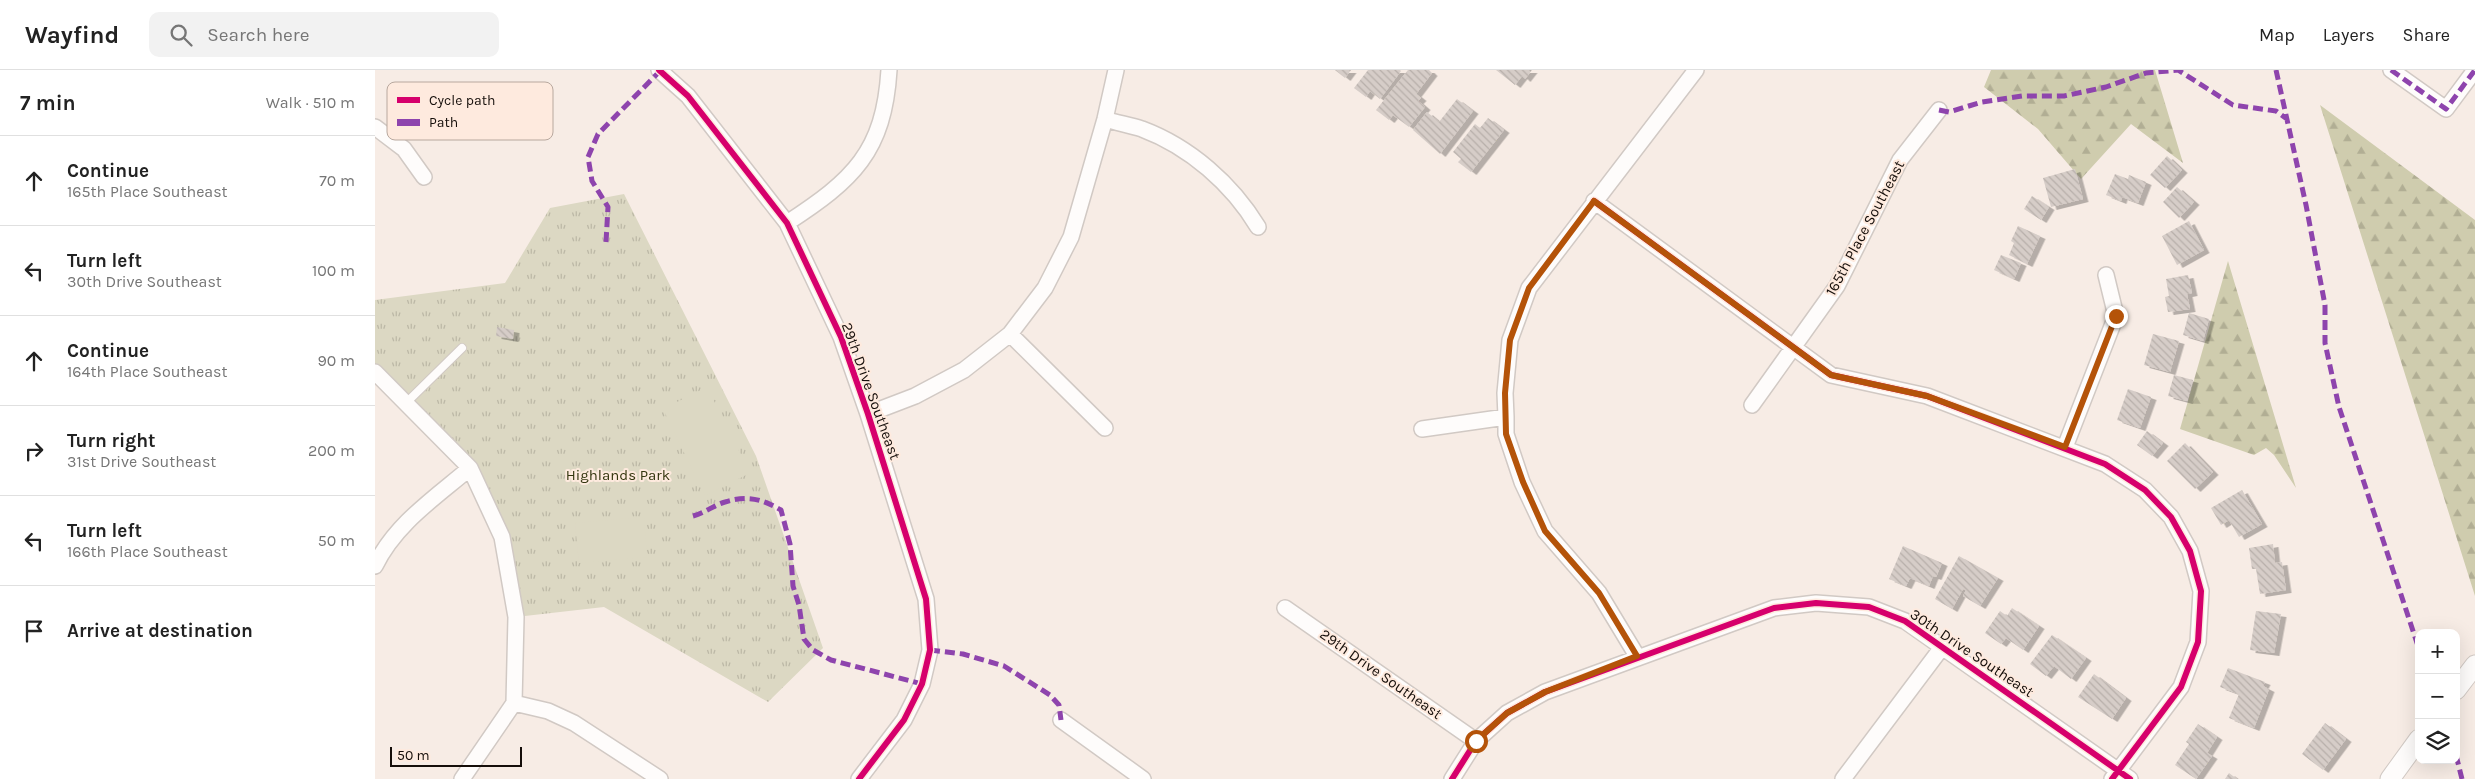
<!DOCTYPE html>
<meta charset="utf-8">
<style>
:root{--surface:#fff;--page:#f2f2f2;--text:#222;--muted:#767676;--line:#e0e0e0}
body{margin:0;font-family:Karla,sans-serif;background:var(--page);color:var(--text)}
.controls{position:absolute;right:15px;bottom:15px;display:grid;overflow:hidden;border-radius:10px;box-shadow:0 5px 20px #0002}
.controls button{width:45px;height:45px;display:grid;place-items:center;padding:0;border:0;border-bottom:1px solid var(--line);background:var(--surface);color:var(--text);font:25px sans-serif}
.scale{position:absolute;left:15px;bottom:12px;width:132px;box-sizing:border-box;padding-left:5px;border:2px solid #150e0a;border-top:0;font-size:14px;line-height:18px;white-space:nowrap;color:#150e0a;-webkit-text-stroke:4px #feeade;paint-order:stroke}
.stop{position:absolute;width:15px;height:15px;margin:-11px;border:4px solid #b45309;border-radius:50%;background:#fff}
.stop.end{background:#b45309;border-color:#fff;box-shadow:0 1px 5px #0008}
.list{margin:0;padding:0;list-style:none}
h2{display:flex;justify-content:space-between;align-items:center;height:65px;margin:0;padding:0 20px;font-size:21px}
h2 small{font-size:16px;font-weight:400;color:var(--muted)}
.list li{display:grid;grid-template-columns:32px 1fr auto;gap:15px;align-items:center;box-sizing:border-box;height:90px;padding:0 20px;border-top:1px solid var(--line)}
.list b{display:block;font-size:19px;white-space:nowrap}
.list p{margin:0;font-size:16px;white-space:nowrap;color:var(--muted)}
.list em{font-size:16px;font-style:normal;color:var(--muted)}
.icon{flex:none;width:28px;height:28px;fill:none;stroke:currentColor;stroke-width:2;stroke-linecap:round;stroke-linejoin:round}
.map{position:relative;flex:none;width:2100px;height:709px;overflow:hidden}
header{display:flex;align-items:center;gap:30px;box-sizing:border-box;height:70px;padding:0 25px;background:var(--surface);border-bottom:1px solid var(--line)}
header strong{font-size:24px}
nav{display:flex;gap:28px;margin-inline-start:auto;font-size:18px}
.search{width:350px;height:45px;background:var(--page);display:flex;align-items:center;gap:12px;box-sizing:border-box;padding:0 18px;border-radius:10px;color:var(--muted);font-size:19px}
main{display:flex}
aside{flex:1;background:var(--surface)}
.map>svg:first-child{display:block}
.forest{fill:url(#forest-firs)}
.park{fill:url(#park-tufts)}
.pitch{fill:#dcd8c3}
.building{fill:url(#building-back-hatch);filter:url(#shadow)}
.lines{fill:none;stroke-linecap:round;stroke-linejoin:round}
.service-casing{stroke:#d1c9c4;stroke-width:10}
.minor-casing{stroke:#d1c9c4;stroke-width:18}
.tertiary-casing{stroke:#d1c9c4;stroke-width:21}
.service{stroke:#fefcfb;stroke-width:8}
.minor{stroke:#fefcfb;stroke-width:15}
.tertiary{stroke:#fefcfb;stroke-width:19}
.quiet{stroke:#8e44ad;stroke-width:5;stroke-dasharray:10 5;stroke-linecap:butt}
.cycleway-casing{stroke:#feeade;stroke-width:9}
.cycleway{stroke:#d6006c;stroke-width:6}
.route{stroke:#b45309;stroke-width:6}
.labels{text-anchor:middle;stroke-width:4;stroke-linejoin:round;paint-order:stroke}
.street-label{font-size:15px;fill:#150e0a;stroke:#feeade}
.park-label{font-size:15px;fill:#33350e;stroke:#feeade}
.key{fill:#feeade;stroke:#b8a89e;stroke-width:1}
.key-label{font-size:14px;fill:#150e0a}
</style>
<header>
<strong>Wayfind</strong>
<div class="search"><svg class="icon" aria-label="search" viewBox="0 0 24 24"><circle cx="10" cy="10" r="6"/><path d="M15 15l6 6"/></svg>Search here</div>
<nav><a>Map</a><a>Layers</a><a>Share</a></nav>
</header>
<main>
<aside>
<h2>7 min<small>Walk · 510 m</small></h2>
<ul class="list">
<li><svg class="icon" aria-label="ahead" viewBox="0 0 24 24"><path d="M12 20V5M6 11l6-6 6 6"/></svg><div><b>Continue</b><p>165th Place Southeast</p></div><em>70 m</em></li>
<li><svg class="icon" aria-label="left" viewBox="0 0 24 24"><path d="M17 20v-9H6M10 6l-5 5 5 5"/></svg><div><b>Turn left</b><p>30th Drive Southeast</p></div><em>100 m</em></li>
<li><svg class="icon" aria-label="ahead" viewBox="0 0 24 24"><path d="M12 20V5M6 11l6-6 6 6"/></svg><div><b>Continue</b><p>164th Place Southeast</p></div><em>90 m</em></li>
<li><svg class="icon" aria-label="right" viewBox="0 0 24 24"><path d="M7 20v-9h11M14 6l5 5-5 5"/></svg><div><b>Turn right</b><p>31st Drive Southeast</p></div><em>200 m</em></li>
<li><svg class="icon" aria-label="left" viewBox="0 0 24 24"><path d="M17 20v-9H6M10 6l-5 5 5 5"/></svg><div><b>Turn left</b><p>166th Place Southeast</p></div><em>50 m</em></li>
<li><svg class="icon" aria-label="arrive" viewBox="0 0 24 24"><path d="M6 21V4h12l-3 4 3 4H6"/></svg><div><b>Arrive at destination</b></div></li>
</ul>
</aside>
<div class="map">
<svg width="2100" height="709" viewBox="0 0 2100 709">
<defs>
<pattern id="forest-firs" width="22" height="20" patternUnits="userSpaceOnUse" patternTransform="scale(1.25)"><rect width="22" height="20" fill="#cfccae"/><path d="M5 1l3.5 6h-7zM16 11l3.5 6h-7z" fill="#b1ae94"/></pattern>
<pattern id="park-tufts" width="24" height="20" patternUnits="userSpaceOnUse" patternTransform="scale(1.25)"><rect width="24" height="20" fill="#dcd8c3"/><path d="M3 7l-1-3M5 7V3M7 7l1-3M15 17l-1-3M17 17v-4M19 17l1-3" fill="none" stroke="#bcb8a6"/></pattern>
<pattern id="building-back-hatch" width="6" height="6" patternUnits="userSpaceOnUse" patternTransform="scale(1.25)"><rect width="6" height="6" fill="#d6cdc8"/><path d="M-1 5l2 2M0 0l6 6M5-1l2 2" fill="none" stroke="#b7afaa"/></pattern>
<filter id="shadow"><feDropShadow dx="5.5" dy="3" stdDeviation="0" flood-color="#0004"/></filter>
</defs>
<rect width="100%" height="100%" fill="#f7ece5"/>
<path class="forest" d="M 1616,0 L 1780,0 L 1808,93 L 1756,54 L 1706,109 L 1663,59 L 1609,17 Z
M 1945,35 L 2100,150 L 2100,526 Z
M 1853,191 L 1921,418 L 1899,385 L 1891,378 L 1879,385 L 1805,359 Z"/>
<path class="park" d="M 249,124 L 381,386 L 448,578 L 393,632 L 229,537 L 141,547 L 127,467 L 95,398 L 0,302 L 0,230 L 130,213 L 175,138 Z"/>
<path class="pitch" d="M 332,317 L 375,403 L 330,426 L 288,339 Z
M 269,447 L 272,487 L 204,493 L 200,453 Z"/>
<path class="building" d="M 960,0 L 976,0 L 970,8 Z
M 993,0 L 1025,0 L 1026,1 L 1005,29 L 995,21 L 991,27 L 979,18 Z
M 1033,0 L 1054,0 L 1057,3 L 1041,24 L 1046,28 L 1043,31 L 1050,37 L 1034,57 L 1018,45 L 1014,50 L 1001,40 Z
M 1121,0 L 1157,0 L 1150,9 L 1147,6 L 1140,15 Z
M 1082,29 L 1098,41 L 1065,84 L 1038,60 L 1052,42 L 1064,52 Z
M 1113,48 L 1129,60 L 1096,102 L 1083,92 L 1086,89 L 1078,82 L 1100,54 L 1105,58 Z
M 1792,86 L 1807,100 L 1790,118 L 1775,105 Z
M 1700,99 L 1708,129 L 1676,137 L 1668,108 Z
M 1740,104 L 1753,109 L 1754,105 L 1771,112 L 1763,133 L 1747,127 L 1746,131 L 1731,125 Z
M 1802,117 L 1819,132 L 1804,148 L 1788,132 Z
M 1657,126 L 1674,137 L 1666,150 L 1649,139 Z
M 1814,151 L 1829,180 L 1802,195 L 1787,166 Z
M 1643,156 L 1665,166 L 1652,194 L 1634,185 L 1639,173 L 1636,171 Z
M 1626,185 L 1646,193 L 1639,209 L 1619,200 Z
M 1813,205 L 1817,223 L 1812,224 L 1815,239 L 1793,242 L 1790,227 L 1794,226 L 1791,209 Z
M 1814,243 L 1834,249 L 1828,271 L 1808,265 Z
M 122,257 L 139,260 L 138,269 L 121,266 Z
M 1778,264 L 1804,271 L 1795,302 L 1769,295 Z
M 1799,305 L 1818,310 L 1812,331 L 1793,326 Z
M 1753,319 L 1776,327 L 1765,358 L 1742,350 Z
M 1772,361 L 1788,373 L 1777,386 L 1762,375 Z
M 1810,373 L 1838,402 L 1820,419 L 1792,391 Z
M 1867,420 L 1887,454 L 1864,467 L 1854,450 L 1846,455 L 1836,438 Z
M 1898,474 L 1900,493 L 1907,492 L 1911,520 L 1885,524 L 1881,499 L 1877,499 L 1874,478 Z
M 1528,476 L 1567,493 L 1561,507 L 1558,506 L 1554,516 L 1535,508 L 1531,516 L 1514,509 Z
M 1584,486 L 1623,508 L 1605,536 L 1588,526 L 1591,520 L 1588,519 L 1577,539 L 1560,529 Z
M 1637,538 L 1664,556 L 1648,580 L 1631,568 L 1626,574 L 1610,563 L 1625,541 L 1632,546 Z
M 1881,541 L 1906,544 L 1899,583 L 1875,580 Z
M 1677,565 L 1711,588 L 1696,609 L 1679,596 L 1671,606 L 1655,594 Z
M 1853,598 L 1890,612 L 1888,616 L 1894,619 L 1879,658 L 1854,648 L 1864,624 L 1845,617 Z
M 1719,604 L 1751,628 L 1737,649 L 1703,627 Z
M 1950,653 L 1971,669 L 1948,700 L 1927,684 Z
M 1823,654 L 1842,667 L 1832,683 L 1837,686 L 1821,709 L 1800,695 L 1814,674 L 1811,672 Z
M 1854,703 L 1862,709 L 1850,709 Z"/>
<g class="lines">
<defs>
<path id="service" d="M 31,333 L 87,278"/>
<path id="minor" d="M 284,0 L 313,26 L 412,153 L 466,267 L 493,344 L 551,529 L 555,580 L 547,614 L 529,650 L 484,709
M 2016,0 L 2071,39 L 2100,0
M 730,49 C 742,53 755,55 767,59 C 815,77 857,114 883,157
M 0,57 L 29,79 L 49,107
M 1219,131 L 1456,305 L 1552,326 L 1730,394 L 1770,420 L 1796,447 L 1815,481 L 1826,521 L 1823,572 L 1806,617 L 1737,709
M 412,153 C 478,110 509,82 514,0
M 635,264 L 730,358
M 0,302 L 95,398 L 127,467 L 141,547 L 139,633 L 87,709
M 1377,335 L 1462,216 L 1525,90 L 1564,40
M 493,344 L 540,326 L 589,300 L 635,264 L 670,218 L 696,167 L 730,49 L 741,0
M 1131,347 L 1131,364 L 1147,412 L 1170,461 L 1224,523 L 1262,586
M 1047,359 L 1131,347 L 1130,323 L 1135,270 L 1154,218 L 1321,0
M 1690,377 L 1741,246 L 1731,205
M 0,496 C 20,454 61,427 95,398
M 910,538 L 1101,671
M 139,633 L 173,641 L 199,653 L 285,709
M 686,650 L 768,709
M 1077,709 L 1101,671 L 1132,643 L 1170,622 L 1399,538 L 1441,533 L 1494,537 L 1530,551 L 1755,709
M 1468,709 L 1568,576"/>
<path id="tertiary" d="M 2081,620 L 2100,595
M 2015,709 L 2044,669"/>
</defs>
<use href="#service" class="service-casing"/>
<use href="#minor" class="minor-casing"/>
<use href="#tertiary" class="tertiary-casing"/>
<use href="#service" class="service"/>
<use href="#minor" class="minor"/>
<use href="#tertiary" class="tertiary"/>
<path class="quiet" d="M 1901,0 L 1931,135 L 1950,235 L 1950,273 L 1964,337 L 2044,579
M 2016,0 L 2071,39 L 2100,0
M 1564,40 L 1574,42 L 1607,32 L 1647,26 L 1689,26 L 1731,17 L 1771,3 L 1803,0 L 1858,35 L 1901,41 L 1912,49
M 231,172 L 233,137 L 217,111 L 213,87 L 223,64 L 285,1
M 318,446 C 330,443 339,435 350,432 C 373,425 387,429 406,440 L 415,474 L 418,516 L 424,535 L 429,569 L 438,580 L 456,590 L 547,614
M 555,580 L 588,584 L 629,596 L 675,625 L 684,635 L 686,650
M 2081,685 L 2087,709"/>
<defs>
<path id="cycleway" d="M 284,0 L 313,26 L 412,153 L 466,267 L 493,344 L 551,529 L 555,580 L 547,614 L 529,650 L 484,709
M 1219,131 L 1456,305 L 1552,326 L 1730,394 L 1770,420 L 1796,447 L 1815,481 L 1826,521 L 1823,572 L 1806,617 L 1737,709
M 1077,709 L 1101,671 L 1132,643 L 1170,622 L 1399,538 L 1441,533 L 1494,537 L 1530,551 L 1755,709"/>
</defs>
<use href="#cycleway" class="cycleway-casing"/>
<use href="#cycleway" class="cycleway"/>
</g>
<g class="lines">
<path class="route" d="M 1101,671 L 1132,643 L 1170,622 L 1262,586 L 1224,523 L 1170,461 L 1148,412 L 1131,364 L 1130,323 L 1135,270 L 1154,218 L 1219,131 L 1456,305 L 1552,326 L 1690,377 L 1741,246"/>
</g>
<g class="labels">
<g class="street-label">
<text transform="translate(1490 158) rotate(-62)" y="5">165th Place Southeast</text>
<text transform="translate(496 321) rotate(70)" y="5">29th Drive Southeast</text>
<text transform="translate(1597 583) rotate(34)" y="5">30th Drive Southeast</text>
<text transform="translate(1006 604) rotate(35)" y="5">29th Drive Southeast</text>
</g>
<g class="park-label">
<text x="243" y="410">Highlands Park</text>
</g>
</g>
<rect x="12" y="12" width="166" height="58" rx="8" class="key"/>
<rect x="22" y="27" width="23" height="6" fill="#d6006c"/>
<rect x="22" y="49" width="23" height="7" fill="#8e44ad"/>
<g class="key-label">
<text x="54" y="35">Cycle path</text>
<text x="54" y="57">Path</text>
</g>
</svg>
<div class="controls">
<button>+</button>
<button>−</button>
<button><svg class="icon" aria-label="layers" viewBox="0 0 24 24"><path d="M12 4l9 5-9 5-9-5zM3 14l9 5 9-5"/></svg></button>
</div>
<div class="scale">50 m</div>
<div class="stop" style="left:1101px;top:671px"></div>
<div class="stop end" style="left:1741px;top:246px"></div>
</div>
</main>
